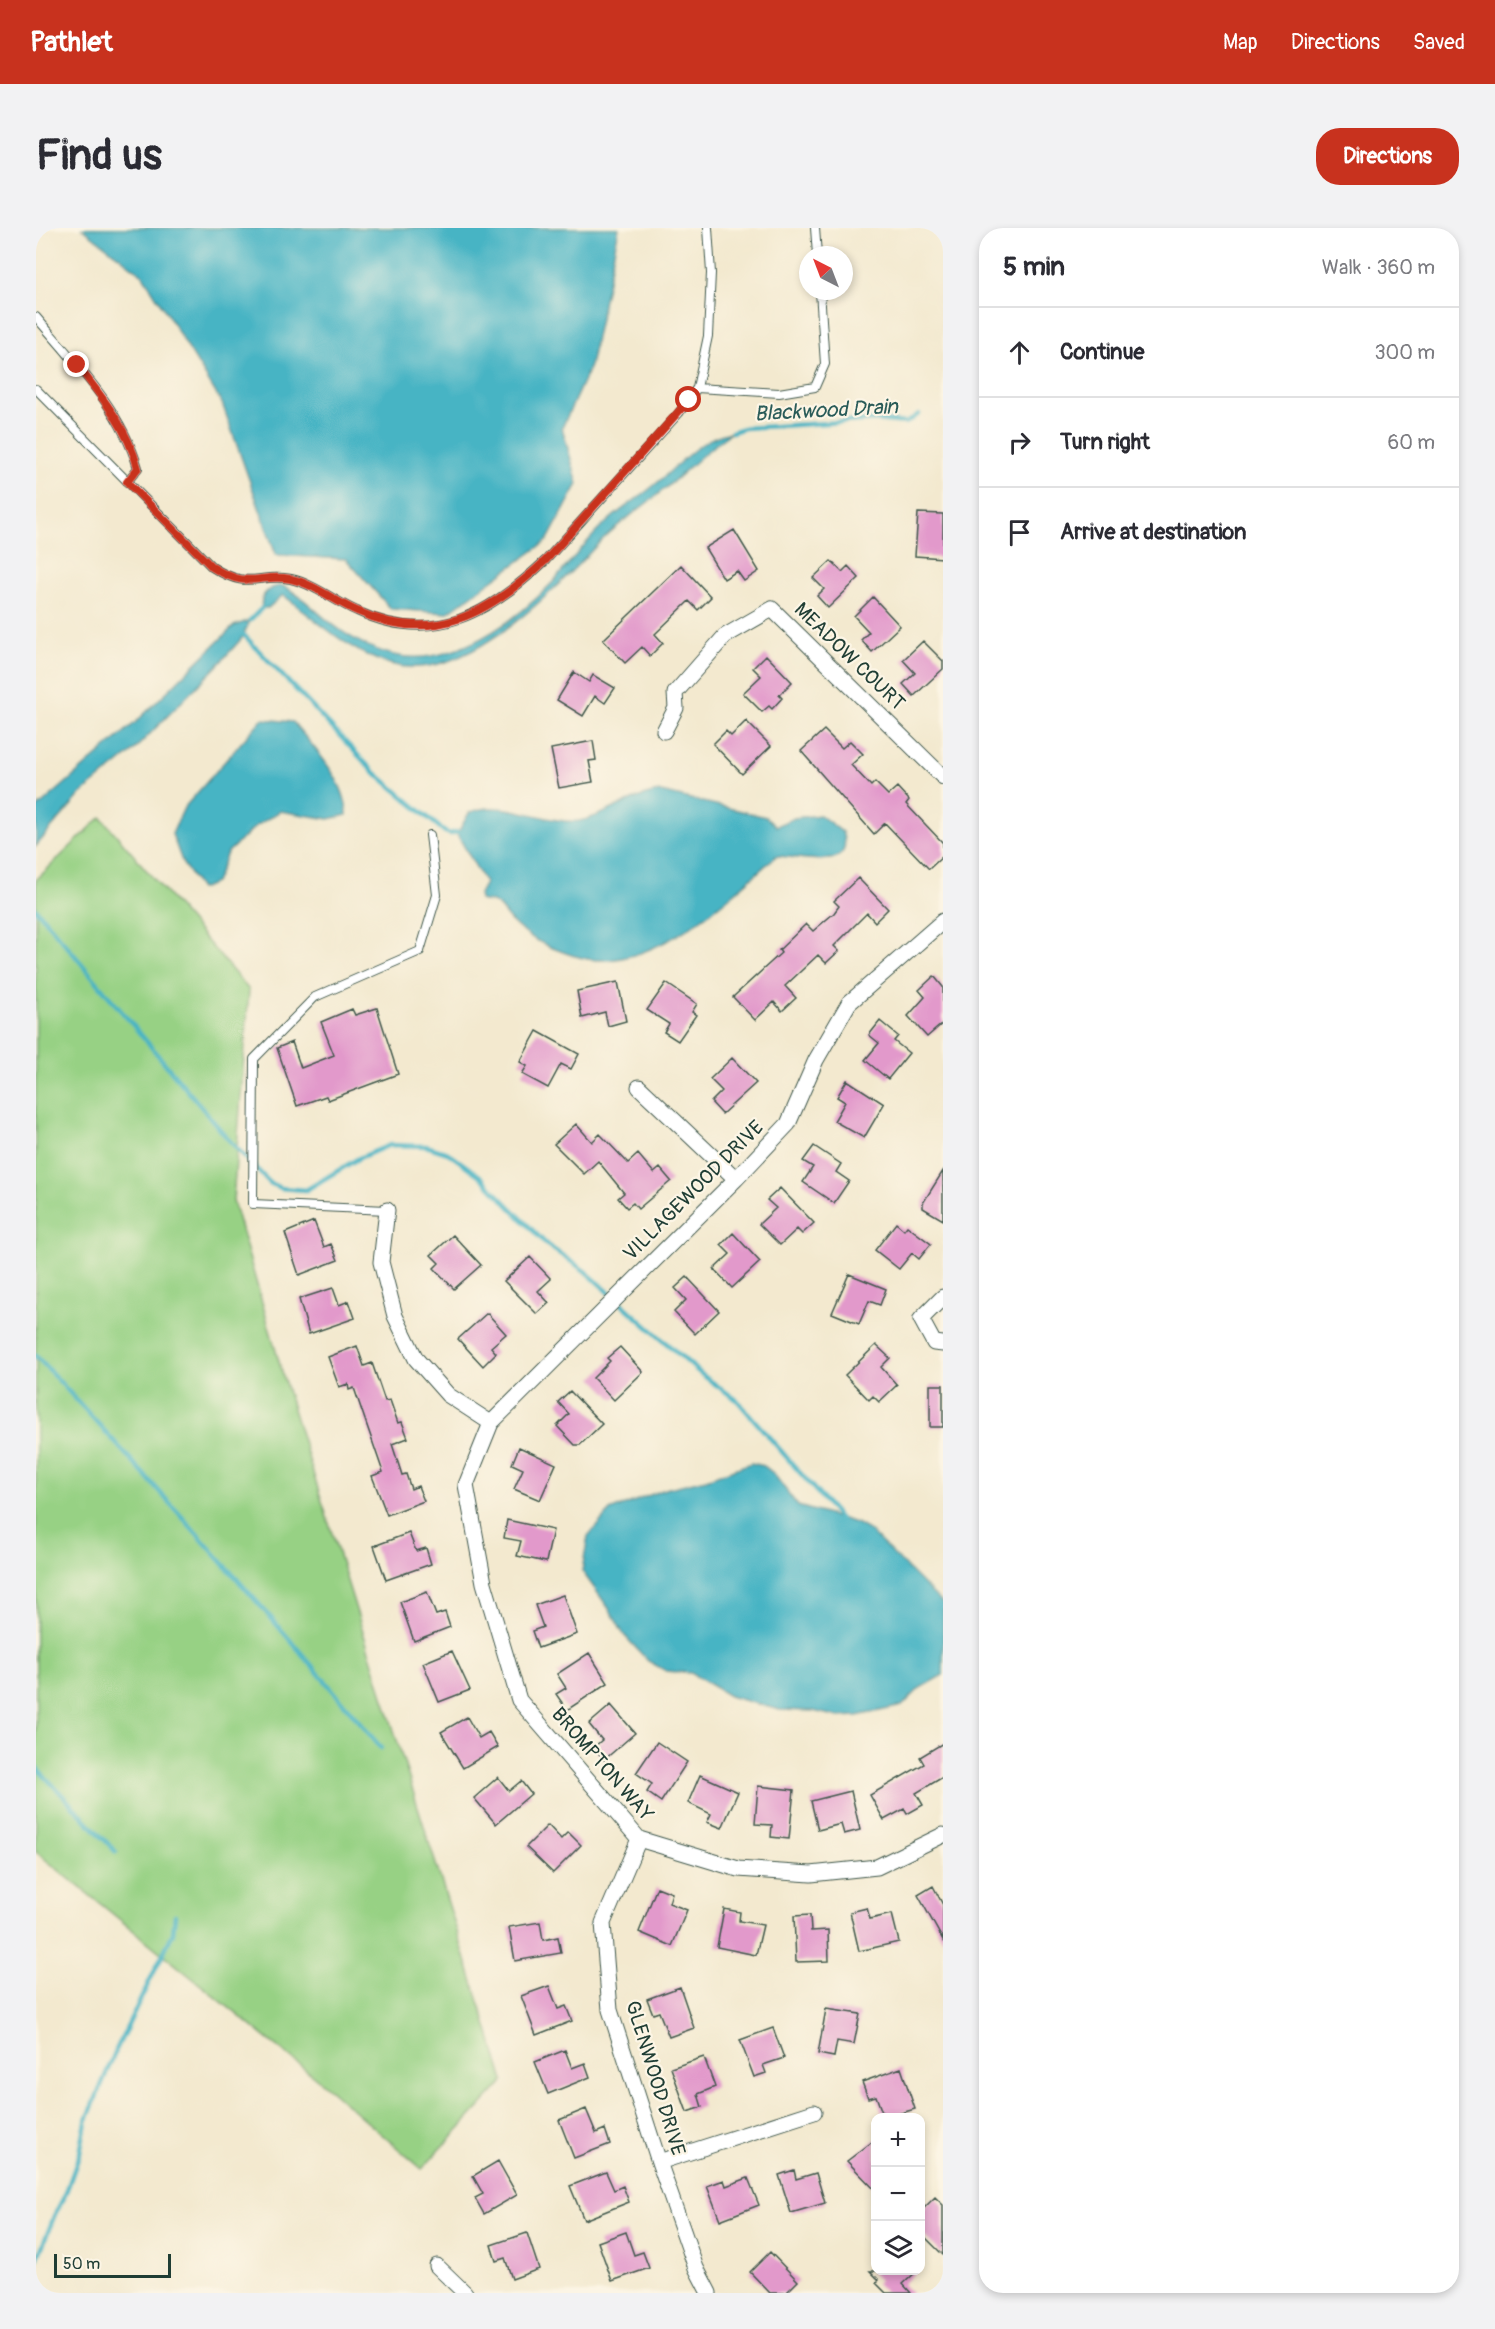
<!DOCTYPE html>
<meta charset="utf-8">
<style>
:root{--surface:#fff;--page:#f2f2f3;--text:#2b2b33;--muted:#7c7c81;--line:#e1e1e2;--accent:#c8321e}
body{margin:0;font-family:Pangolin,sans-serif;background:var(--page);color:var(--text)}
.controls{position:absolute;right:18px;bottom:18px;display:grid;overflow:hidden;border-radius:12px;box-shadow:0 3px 9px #0003}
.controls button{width:54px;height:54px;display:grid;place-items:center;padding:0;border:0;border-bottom:2px solid var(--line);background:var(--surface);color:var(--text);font:30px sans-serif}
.compass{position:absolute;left:763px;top:18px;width:54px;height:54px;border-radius:50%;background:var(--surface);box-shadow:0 3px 9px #0003;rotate:318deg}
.scale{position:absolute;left:18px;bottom:15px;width:117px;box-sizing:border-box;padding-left:6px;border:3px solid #1f3d34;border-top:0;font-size:16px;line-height:21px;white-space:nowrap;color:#1f3d34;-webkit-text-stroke:4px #fcf5e5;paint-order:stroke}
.stop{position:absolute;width:18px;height:18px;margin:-14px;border:4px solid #c8321e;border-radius:50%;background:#fff}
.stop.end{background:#c8321e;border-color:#fff;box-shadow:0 2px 6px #0008}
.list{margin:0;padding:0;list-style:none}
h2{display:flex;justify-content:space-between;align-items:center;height:78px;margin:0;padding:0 24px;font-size:26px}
h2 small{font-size:20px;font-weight:400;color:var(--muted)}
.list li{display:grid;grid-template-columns:39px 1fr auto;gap:18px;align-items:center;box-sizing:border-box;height:90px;padding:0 24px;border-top:2px solid var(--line)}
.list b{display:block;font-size:22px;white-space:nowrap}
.list em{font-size:20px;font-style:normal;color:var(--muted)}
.icon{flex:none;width:33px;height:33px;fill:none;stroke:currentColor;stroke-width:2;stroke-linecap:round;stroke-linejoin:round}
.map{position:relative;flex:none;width:907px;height:2065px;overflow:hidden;border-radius:24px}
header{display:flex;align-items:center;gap:36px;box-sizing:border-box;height:84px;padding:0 30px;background:var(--accent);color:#fff}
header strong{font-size:28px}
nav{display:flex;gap:33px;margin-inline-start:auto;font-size:21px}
.intro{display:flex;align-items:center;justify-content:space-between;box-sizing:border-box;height:144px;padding:0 36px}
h1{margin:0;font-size:42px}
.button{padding:15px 27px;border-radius:24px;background:var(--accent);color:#fff;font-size:21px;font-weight:700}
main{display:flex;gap:36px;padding:0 36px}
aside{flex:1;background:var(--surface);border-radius:24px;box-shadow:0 3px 9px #0003}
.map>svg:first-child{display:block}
.green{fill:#97d184;stroke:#5b875c;stroke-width:1.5}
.water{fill:#47b4c4;stroke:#33787c;stroke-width:1.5}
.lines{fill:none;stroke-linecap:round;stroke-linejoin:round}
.stream{stroke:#47b4c4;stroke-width:4.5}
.building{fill:#e299cb}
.lane-casing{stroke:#3f574b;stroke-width:10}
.street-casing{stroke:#3f574b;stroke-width:17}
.lane{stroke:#fff;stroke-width:8}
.street{stroke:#fff;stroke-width:15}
.route{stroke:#c8321e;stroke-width:8}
.labels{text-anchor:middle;stroke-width:4.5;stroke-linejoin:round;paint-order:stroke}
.street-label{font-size:20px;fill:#1f3d34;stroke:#fcf5e5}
.water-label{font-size:21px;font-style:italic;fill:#295b58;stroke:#fcf5e5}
</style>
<header>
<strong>Pathlet</strong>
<nav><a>Map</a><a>Directions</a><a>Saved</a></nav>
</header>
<div class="intro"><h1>Find us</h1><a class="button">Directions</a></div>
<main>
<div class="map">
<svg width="907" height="2065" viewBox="0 0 907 2065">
<rect width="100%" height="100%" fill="#fcf5e5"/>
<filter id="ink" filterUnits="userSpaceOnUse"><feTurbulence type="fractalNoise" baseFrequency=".0167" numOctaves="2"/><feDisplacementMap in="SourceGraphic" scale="12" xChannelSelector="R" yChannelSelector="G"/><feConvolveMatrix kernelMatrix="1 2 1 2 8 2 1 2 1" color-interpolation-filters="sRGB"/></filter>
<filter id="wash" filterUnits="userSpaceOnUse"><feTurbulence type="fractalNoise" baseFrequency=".008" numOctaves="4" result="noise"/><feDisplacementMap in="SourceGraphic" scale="24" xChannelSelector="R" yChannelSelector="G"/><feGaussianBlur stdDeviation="1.35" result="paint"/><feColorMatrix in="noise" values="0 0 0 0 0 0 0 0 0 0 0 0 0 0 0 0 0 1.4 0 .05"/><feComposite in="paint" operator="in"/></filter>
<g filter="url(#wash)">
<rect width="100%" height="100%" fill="#f3e9cf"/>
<path class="green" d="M 65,589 L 213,762 L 197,973 L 252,1165 L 468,1853 L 386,1941 L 285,1854 L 0,1624 L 0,652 Z"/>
<path class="water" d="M 46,0 L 583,0 L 554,138 L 526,200 L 542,256 L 511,313 L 411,385 L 355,381 L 310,331 L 240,327 L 186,175 L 107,47 Z
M 696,204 C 671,221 649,244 626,263 C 607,279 584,294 566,312 C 523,357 441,445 372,439 C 325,436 283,394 247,367 L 232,380 L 226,380 C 223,366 234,358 247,358 C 264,366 275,379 290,391 C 309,407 334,421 358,427 C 416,440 479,394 517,354 C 535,334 551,311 572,293 C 590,277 611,265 629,248 C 649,230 668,208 696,204 Z
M 214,392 L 206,410 L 182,437 L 94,526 L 45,566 L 0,618 L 0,581 L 101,493 L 198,398 Z
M 226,491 L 257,494 C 277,519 311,553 311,587 L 293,591 L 244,583 L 220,598 L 191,625 L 179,655 L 164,661 L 147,636 L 136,606 L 148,580 Z
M 625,564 L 730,589 L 740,598 L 758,590 L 784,587 L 806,604 C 822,647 759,627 740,628 C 695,668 627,734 563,732 C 547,732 529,725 514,719 C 500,713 487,705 476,694 C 470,689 465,678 457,674 C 454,673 448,674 444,672 L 443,666 L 449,655 L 421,606 L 433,585 C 465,569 508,596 542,593 C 567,590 594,567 625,564 Z
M 715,1235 L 728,1238 L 737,1245 L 762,1278 L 820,1295 L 834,1303 L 907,1376 L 907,1447 L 884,1460 L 866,1478 L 821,1488 L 803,1489 L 777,1483 L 744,1482 L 721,1476 L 693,1468 L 655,1445 L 630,1443 L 612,1433 L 588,1407 L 574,1382 L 546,1343 L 552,1308 L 574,1283 L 629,1261 L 670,1251 Z"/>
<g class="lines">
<path class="stream" d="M 696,204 L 708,200 L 839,192 L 870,195 L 883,186
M 214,392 L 226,380
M 208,407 L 337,543 L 409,604 L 414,606 L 421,604
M 0,681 L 192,911 L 234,955 L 244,960 L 270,962 L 323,930 L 354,917 L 390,918 L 412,925 L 444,948 L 511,1017 L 549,1043 L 665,1146 L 701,1172 L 804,1291
M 0,1128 C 118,1256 234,1385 345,1520
M 0,1539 L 80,1624
M 0,2034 L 19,1986 L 29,1967 L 44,1925 L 50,1894 L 80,1822 L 137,1705 L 139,1687"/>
</g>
<g id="blocks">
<path class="building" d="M 882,285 L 907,286 L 907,330 L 879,328 Z
M 698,302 L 723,343 L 708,353 L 701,343 L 688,351 L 669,320 Z
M 795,333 L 806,344 L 812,338 L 823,350 L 792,380 L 781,368 L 788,361 L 777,350 Z
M 645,337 L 675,369 L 662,382 L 653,373 L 619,406 L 627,415 L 614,428 L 606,419 L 589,435 L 567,412 Z
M 837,369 L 864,398 L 836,424 L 825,412 L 833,404 L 818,388 Z
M 887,413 L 907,433 L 907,441 L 878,468 L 867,456 L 879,445 L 867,432 Z
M 730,427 L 756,454 L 743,467 L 746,470 L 736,481 L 733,478 L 726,484 L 707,465 L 725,448 L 717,440 Z
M 538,444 L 553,454 L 557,447 L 579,460 L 569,475 L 559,468 L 547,488 L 521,472 Z
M 710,493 L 735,518 L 706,546 L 677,516 L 690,503 L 695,508 Z
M 788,502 L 806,520 L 814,513 L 827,526 L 815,537 L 835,558 L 839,554 L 852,567 L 861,559 L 873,572 L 870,576 L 907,615 L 907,628 L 893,641 L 849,595 L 838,606 L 765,523 Z
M 557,513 L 560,532 L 553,533 L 557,554 L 523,560 L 515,521 Z
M 822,650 L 852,681 L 839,694 L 831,685 L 798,718 L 803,723 L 790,735 L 782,727 L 749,758 L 760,770 L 746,783 L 738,774 L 719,792 L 697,769 L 745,725 L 743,722 L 770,696 L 777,703 L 798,685 L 803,678 L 798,673 Z
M 898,748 L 907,759 L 907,795 L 891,809 L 872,788 L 889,769 L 883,762 Z
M 582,754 L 590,793 L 572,798 L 569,784 L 546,790 L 541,763 Z
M 630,755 L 661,776 L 656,784 L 660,787 L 642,813 L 628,804 L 633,796 L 611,782 Z
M 341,780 L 362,846 L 292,872 L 290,868 L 261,878 L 241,820 L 256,814 L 265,840 L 298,827 L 285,794 L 316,781 L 319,787 Z
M 844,793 L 862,808 L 858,813 L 873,825 L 852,851 L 829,832 L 843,815 L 833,807 Z
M 501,803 L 543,826 L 535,841 L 525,836 L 512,860 L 486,846 L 491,838 L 484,834 Z
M 696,830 L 720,855 L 686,886 L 675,874 L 686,863 L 674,851 Z
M 811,852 L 848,876 L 828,910 L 798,893 L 809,874 L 801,869 Z
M 540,896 L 556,914 L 564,906 L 592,935 L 602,926 L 618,945 L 624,940 L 635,953 L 602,981 L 597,975 L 591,980 L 582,970 L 588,965 L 562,933 L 548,946 L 518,916 Z
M 778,918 L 805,936 L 800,944 L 813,953 L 798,975 L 767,954 L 777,939 L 767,933 Z
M 907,943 L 907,992 L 887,980 L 887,975 Z
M 744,960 L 778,995 L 766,1006 L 761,1001 L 744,1017 L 723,996 L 740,980 L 731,972 Z
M 278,993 L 288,1019 L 295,1016 L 302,1032 L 263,1047 L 249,1005 Z
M 860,995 L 868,1002 L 871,998 L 895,1016 L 883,1031 L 876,1025 L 863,1041 L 839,1022 Z
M 697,1005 L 724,1034 L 696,1060 L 678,1041 L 694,1026 L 685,1017 Z
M 417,1007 L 445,1037 L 418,1061 L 398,1040 L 403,1035 L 395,1027 Z
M 494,1029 L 515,1051 L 502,1063 L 513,1075 L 501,1086 L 468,1053 Z
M 813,1046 L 850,1061 L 844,1077 L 833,1073 L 823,1096 L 796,1085 Z
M 651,1049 L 683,1083 L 659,1106 L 638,1084 L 650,1072 L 639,1060 Z
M 297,1060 L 303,1077 L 313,1073 L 319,1090 L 273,1106 L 263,1071 Z
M 451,1085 L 470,1106 L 455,1119 L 460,1125 L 447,1138 L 422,1111 Z
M 840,1117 L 854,1130 L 845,1139 L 861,1157 L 843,1174 L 837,1168 L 833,1172 L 809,1147 Z
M 321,1118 L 328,1138 L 336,1135 L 349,1173 L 354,1172 L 362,1195 L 366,1194 L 372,1210 L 356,1216 L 366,1247 L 370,1246 L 375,1261 L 382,1258 L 388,1273 L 351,1287 L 336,1248 L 347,1244 L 318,1160 L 313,1162 L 312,1156 L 303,1159 L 292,1129 Z
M 584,1119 L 607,1144 L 578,1172 L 557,1150 L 574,1133 L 571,1130 Z
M 894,1157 L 907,1157 L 907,1199 L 894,1199 Z
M 534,1163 L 566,1196 L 544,1217 L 539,1217 L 521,1198 L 533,1186 L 522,1174 Z
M 483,1219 L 520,1236 L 504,1272 L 478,1261 L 487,1241 L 476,1236 Z
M 471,1292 L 517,1302 L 510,1334 L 481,1328 L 485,1313 L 468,1310 Z
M 373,1305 L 380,1323 L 390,1320 L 395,1336 L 350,1352 L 338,1318 Z
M 391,1364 L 400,1387 L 409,1384 L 414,1399 L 378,1413 L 364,1374 Z
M 527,1367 L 541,1406 L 502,1420 L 496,1403 L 507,1399 L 499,1377 Z
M 416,1423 L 434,1462 L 403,1474 L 387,1435 Z
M 553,1425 L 572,1455 L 531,1482 L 520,1466 L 530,1460 L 521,1446 Z
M 575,1477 L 599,1505 L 568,1532 L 558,1519 L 566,1512 L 553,1496 Z
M 431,1489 L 443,1510 L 453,1504 L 462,1519 L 427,1540 L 405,1504 Z
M 621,1514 L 651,1534 L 625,1574 L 611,1564 L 616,1556 L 600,1545 Z
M 907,1515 L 907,1549 L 880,1565 L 887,1577 L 871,1586 L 868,1581 L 848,1592 L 834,1567 L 888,1536 L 884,1529 Z
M 664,1547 L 702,1564 L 686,1600 L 671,1594 L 675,1586 L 652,1575 Z
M 462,1549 L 473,1563 L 485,1553 L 495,1566 L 460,1596 L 438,1570 Z
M 722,1558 L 758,1562 L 753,1611 L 735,1609 L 736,1597 L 719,1596 Z
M 815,1563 L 824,1602 L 808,1606 L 805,1596 L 782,1602 L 775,1573 Z
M 512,1597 L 525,1611 L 532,1604 L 545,1617 L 517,1645 L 490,1619 Z
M 897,1658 L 907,1677 L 907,1712 L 882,1667 Z
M 621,1659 L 636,1665 L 633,1675 L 651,1682 L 636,1718 L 603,1704 Z
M 831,1680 L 834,1691 L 856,1686 L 863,1714 L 823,1723 L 814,1684 Z
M 688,1681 L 704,1684 L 703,1693 L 727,1697 L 720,1727 L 681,1719 Z
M 774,1687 L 775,1703 L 792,1702 L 793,1733 L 760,1734 L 758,1688 Z
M 504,1694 L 507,1712 L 522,1709 L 525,1725 L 479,1733 L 473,1699 Z
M 513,1758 L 522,1781 L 530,1778 L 536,1793 L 500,1807 L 485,1768 Z
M 644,1759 L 658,1800 L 633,1809 L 623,1784 L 617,1786 L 611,1771 Z
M 790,1781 L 824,1786 L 818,1816 L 801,1813 L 798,1829 L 782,1826 Z
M 737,1800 L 748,1830 L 727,1837 L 730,1845 L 718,1849 L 704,1812 Z
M 529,1822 L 536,1840 L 549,1835 L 554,1849 L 512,1866 L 499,1834 Z
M 668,1829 L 679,1859 L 662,1866 L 666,1879 L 651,1884 L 635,1840 Z
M 865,1840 L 879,1881 L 848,1890 L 840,1868 L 832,1870 L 826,1854 Z
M 550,1881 L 560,1905 L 569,1901 L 574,1916 L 538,1930 L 523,1892 Z
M 840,1911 L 840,1963 L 811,1933 Z
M 462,1933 L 481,1967 L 448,1986 L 439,1970 L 447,1966 L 437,1948 Z
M 758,1942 L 760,1951 L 780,1945 L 789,1975 L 755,1985 L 743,1947 Z
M 570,1944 L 578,1962 L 587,1958 L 593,1974 L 548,1992 L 534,1958 Z
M 712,1950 L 723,1977 L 684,1992 L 671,1958 L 688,1952 L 690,1958 Z
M 899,1969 L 907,1977 L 907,2027 L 885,2005 L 885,1983 Z
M 590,2004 L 598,2027 L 607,2024 L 613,2040 L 576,2053 L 562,2014 Z
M 491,2005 L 503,2041 L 476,2051 L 469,2030 L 460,2033 L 455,2017 Z
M 734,2024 L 762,2053 L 750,2065 L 734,2065 L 714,2044 Z
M 834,2043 L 881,2043 L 867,2056 L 875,2065 L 850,2065 L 840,2055 L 843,2052 Z"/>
</g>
</g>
<g filter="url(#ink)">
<use href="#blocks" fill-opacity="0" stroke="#3f574b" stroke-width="1.5"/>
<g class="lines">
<defs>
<path id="lane" d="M 779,0 L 781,27
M 0,89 C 39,135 85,181 102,240 L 91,254
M 661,160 L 743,165 L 779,159 L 789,136 L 784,63
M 0,161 L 176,339 C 213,363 221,345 255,351 C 278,356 300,374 321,383 C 398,419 454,385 510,332 L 643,185 L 661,160 L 672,108 L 675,45 L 672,0
M 351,982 L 217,976 L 218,831 L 279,769 L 384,723 L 401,667 L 394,607"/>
<path id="street" d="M 628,503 L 640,480 L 639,465 L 689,408 L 736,381 L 907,549
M 907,693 L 813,775 L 780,832 L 752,896 L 700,951 L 455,1195 L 430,1257 L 448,1355 L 483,1472 L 603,1611 L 702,1641 L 775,1646 L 841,1639 L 907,1607
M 603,859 L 700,951
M 351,982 L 345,1034 L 359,1088 L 380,1131 L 412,1167 L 455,1195
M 907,1069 L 885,1091 L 898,1115 L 907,1116
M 603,1611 L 567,1695 L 574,1782 L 623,1934 L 660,2040 L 673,2065
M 623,1934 L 778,1884
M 401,2038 L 429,2065"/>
</defs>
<use href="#lane" class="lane-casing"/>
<use href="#street" class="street-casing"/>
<use href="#lane" class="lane"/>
<use href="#street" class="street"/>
</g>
</g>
<g class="lines" filter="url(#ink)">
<path class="route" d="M 41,137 C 67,170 91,200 102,240 L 91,254 L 176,339 C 214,363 221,345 255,351 C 278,356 300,374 321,383 C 398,418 454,385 510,332 L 653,172"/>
</g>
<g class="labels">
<g class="street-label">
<text transform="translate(814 428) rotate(44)" y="7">MEADOW COURT</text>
<text transform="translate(657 962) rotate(-45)" y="7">VILLAGEWOOD DRIVE</text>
<text transform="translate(567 1536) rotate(49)" y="7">BROMPTON WAY</text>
<text transform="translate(620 1850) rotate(73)" y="7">GLENWOOD DRIVE</text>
</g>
<g class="water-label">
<text transform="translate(790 182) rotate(-3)" y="7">Blackwood Drain</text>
</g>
</g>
</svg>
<div class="controls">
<button>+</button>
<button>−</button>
<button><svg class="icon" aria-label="layers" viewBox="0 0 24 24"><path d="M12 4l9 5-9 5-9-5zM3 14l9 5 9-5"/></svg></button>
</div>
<svg class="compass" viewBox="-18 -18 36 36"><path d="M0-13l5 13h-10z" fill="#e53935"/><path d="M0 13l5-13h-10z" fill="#7c7c81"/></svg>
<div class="scale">50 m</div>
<div class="stop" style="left:653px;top:172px"></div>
<div class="stop end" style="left:41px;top:137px"></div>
</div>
<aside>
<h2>5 min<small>Walk · 360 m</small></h2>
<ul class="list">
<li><svg class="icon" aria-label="ahead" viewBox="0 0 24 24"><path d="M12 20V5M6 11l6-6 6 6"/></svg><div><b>Continue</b></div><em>300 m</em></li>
<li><svg class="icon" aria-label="right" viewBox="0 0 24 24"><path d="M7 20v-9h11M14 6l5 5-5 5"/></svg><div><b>Turn right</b></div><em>60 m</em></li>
<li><svg class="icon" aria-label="arrive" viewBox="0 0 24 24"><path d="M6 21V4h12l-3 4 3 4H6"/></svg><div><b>Arrive at destination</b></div></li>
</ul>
</aside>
</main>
